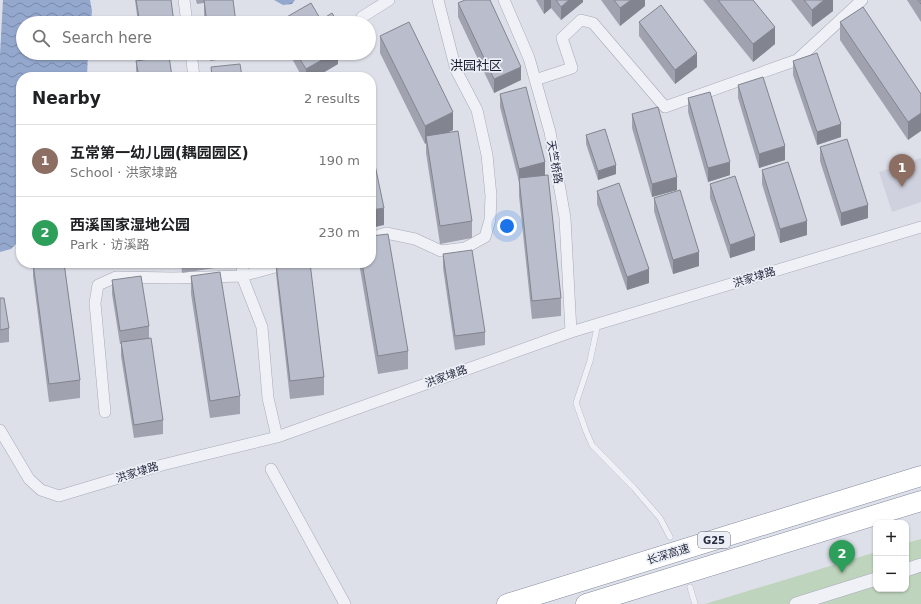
<!DOCTYPE html>
<meta charset="utf-8">
<style>
:root{--surface:#fff;--page:#f2f2f2;--text:#202124;--muted:#757577;--line:#e0e0e0;--accent:#0f766e}
body{margin:0;font-family:"DejaVu Sans","Noto Sans SC",sans-serif;background:var(--page);color:var(--text)}
.controls{position:absolute;right:12px;bottom:12px;display:grid;overflow:hidden;border-radius:8px;box-shadow:0 1px 3px #0004}
.controls button{width:36px;height:36px;display:grid;place-items:center;padding:0;border:0;border-bottom:1px solid var(--line);background:var(--surface);color:var(--text);font:20px sans-serif}
.you{position:absolute;left:507px;top:226px;width:14px;height:14px;margin:-10px;border:3px solid #fff;border-radius:50%;background:#1a73e8;box-shadow:0 0 0 6px #1a73e833}
.badge{display:grid;place-items:center;width:26px;height:26px;border-radius:50%;background:var(--accent);color:#fff;font-size:13px;font-weight:700}
.pin{position:absolute;translate:-50% -33px;filter:drop-shadow(0 1px 2px #0008)}
.pin::after{content:'';position:absolute;top:21px;width:14px;height:12px;background:inherit;clip-path:polygon(0 0,100% 0,50% 100%)}
.list{margin:0;padding:0;list-style:none}
h2{display:flex;justify-content:space-between;align-items:center;height:52px;margin:0;padding:0 16px;font-size:17px}
h2 small{font-size:13px;font-weight:400;color:var(--muted)}
.list li{display:grid;grid-template-columns:26px 1fr auto;gap:12px;align-items:center;box-sizing:border-box;height:72px;padding:0 16px;border-top:1px solid var(--line)}
.list b{display:block;font-size:15px;white-space:nowrap}
.list p{margin:0;font-size:13px;white-space:nowrap;color:var(--muted)}
.list em{font-size:13px;font-style:normal;color:var(--muted)}
.icon{flex:none;width:22px;height:22px;fill:none;stroke:currentColor;stroke-width:2;stroke-linecap:round;stroke-linejoin:round}
.map{position:relative;flex:none;width:921px;height:604px;overflow:hidden}
.search{position:absolute;background:var(--surface);box-shadow:0 1px 3px #0004;left:16px;top:16px;width:360px;height:44px;display:flex;align-items:center;gap:10px;box-sizing:border-box;padding:0 14px;border-radius:22px;color:var(--muted);font-size:15px}
.panel{position:absolute;background:var(--surface);box-shadow:0 1px 3px #0004;left:16px;top:72px;width:360px;height:196px;border-radius:16px}
.map>svg:first-child{display:block}
.built{fill:#cfd2de}
.park{fill:#bfd4bd}
.water{fill:url(#water-waves)}
.lines{fill:none;stroke-linecap:round;stroke-linejoin:round}
.service-casing{stroke:#a6aab7;stroke-width:6}
.minor-casing{stroke:#a6aab7;stroke-width:12}
.tertiary-casing{stroke:#a6aab7;stroke-width:14}
.motorway-casing{stroke:#838aa1;stroke-width:21}
.service{stroke:#f0f1f7;stroke-width:5.5}
.minor{stroke:#f0f1f7;stroke-width:11}
.tertiary{stroke:#f0f1f7;stroke-width:13}
.motorway{stroke:#fff;stroke-width:20}
.wall{fill:#a0a3af}
.shaded-wall{fill:#82858f}
.building{fill:#babecc;stroke:#82858f}
.labels{text-anchor:middle;stroke-width:3.5;stroke-linejoin:round;paint-order:stroke}
.shield{fill:#edeff6;stroke:#616677;stroke-width:1}
.shield-label{font-size:10px;font-weight:bold;fill:#252b41}
.street-label{font-size:11px;fill:#252b41;stroke:#edeff6}
.quarter-label{font-size:13px;fill:#171c32;stroke:#edeff6}
</style>
<div class="map">
<svg width="921" height="604" viewBox="0 0 921 604">
<defs>
<pattern id="water-waves" width="16" height="10" patternUnits="userSpaceOnUse"><rect width="16" height="10" fill="#94a7cd"/><path d="M0 5q4-4 8 0t8 0" fill="none" stroke="#7988a8"/></pattern>
</defs>
<rect width="100%" height="100%" fill="#dde0e9"/>
<path class="built" d="M 921,158 L 921,202 L 892,212 L 879,172 Z"/>
<path class="park" d="M 921,539 L 921,604 L 705,604 L 876,552 L 876,589 L 906,589 L 906,543 Z"/>
<path class="water" d="M 3,0 L 90,0 L 92,11 L 91,23 L 23,23 L 23,53 L 88,53 L 87,77 L 21,77 L 21,239 L 11,249 L 0,252 L 0,55 Z
M 274,0 L 295,0 L 292,4 L 283,5 Z"/>
<g class="lines">
<defs>
<path id="service" d="M 598,323 L 590,361 L 576,403 L 586,431 L 592,445 L 634,488 L 660,518 L 670,537
M 690,587 L 695,604"/>
<path id="minor" d="M 184,0 L 187,23
M 504,0 L 529,58 L 550,132 L 565,218 L 571,332
M 362,17 L 389,0
M 191,53 L 194,77
M 535,80 L 572,68 L 562,38 L 581,20 L 593,23 L 665,107 L 797,60 L 862,0
M 371,238 L 386,233 L 415,239 L 441,251 L 465,248 L 485,237 L 490,220 L 491,196 L 487,155 L 477,110 L 456,70 L 439,4 L 438,0
M 243,263 L 242,276 L 262,327 L 268,398 L 277,437
M 105,412 L 95,303 L 98,285 L 116,277 L 173,278 L 242,276 L 289,263
M 0,430 L 29,479 L 41,490 L 59,496 L 162,465 L 277,437 L 571,332 L 921,227
M 271,469 L 345,604"/>
<path id="tertiary" d="M 906,570 L 921,565
M 796,604 L 876,579"/>
<path id="motorway" d="M 507,604 L 921,476
M 586,604 L 921,501"/>
</defs>
<use href="#service" class="service-casing"/>
<use href="#minor" class="minor-casing"/>
<use href="#tertiary" class="tertiary-casing"/>
<use href="#motorway" class="motorway-casing"/>
<use href="#service" class="service"/>
<use href="#minor" class="minor"/>
<use href="#tertiary" class="tertiary"/>
<use href="#motorway" class="motorway"/>
</g>
<path class="wall" d="M 135,0 L 171,0 L 174,23 L 138,23 Z
M 196,0 L 233,0 L 236,23 L 205,23 L 204,14 L 204,3 L 197,4 Z
M 536,0 L 583,0 L 583,2 L 561,20 L 551,8 L 544,14 Z
M 601,0 L 645,0 L 645,6 L 620,26 Z
M 703,0 L 753,0 L 775,44 L 753,62 Z
M 791,0 L 833,0 L 833,11 L 812,27 Z
M 907,0 L 921,0 L 921,22 Z
M 458,3 L 521,80 L 494,93 L 458,17 Z
M 639,22 L 697,67 L 675,84 L 639,36 Z
M 840,22 L 921,94 L 908,140 L 840,40 Z
M 380,36 L 453,130 L 448,132 L 472,221 L 472,238 L 440,244 L 426,153 L 426,143 L 425,144 L 380,53 Z
M 209,53 L 239,53 L 239,57 L 210,61 Z
M 289,53 L 338,53 L 338,64 L 316,77 L 302,77 Z
M 136,61 L 172,77 L 137,77 L 136,70 Z
M 793,61 L 841,137 L 817,145 L 793,75 Z
M 738,85 L 785,160 L 759,168 L 738,98 Z
M 500,94 L 545,175 L 561,298 L 561,316 L 532,319 L 519,196 L 519,182 L 500,107 Z
M 688,98 L 730,175 L 708,182 L 688,112 Z
M 632,114 L 677,190 L 652,197 L 632,128 Z
M 586,135 L 616,174 L 598,180 L 586,144 Z
M 820,147 L 868,218 L 841,226 L 820,161 Z
M 762,170 L 807,235 L 780,243 L 762,184 Z
M 710,184 L 755,250 L 730,258 L 710,198 Z
M 597,191 L 649,283 L 627,290 L 597,204 Z
M 654,198 L 699,266 L 673,274 L 654,211 Z
M 443,254 L 485,332 L 485,345 L 455,350 L 443,268 Z
M 33,263 L 64,263 L 80,380 L 80,398 L 49,402 L 33,276 Z
M 181,263 L 215,263 L 215,268 L 182,273 Z
M 276,263 L 310,263 L 324,377 L 324,395 L 290,399 L 276,274 Z
M 359,263 L 371,263 L 408,351 L 408,369 L 378,374 Z
M 191,276 L 240,396 L 240,414 L 210,418 L 191,294 Z
M 112,280 L 149,326 L 149,338 L 163,420 L 163,434 L 134,438 L 121,356 L 121,344 L 120,344 L 112,294 Z
M 0,298 L 9,328 L 9,342 L 0,343 Z"/>
<path class="shaded-wall" d="M 544,0 L 551,0 L 551,8 L 544,14 Z
M 569,0 L 583,0 L 583,2 L 561,20 L 561,7 Z
M 631,0 L 645,0 L 645,6 L 620,26 L 620,8 Z
M 824,0 L 833,0 L 833,11 L 812,27 L 812,10 Z
M 775,27 L 775,44 L 753,62 L 753,44 Z
M 334,53 L 338,53 L 338,64 L 316,77 L 306,77 L 306,69 Z
M 697,53 L 697,67 L 675,84 L 675,70 Z
M 521,67 L 521,80 L 494,93 L 494,79 Z
M 453,112 L 453,130 L 427,143 L 426,136 L 426,143 L 425,144 L 425,126 Z
M 921,113 L 921,131 L 908,140 L 908,122 Z
M 841,124 L 841,137 L 817,145 L 817,132 Z
M 785,146 L 785,160 L 759,168 L 759,154 Z
M 545,162 L 545,176 L 519,178 L 519,182 L 519,169 Z
M 730,162 L 730,175 L 708,182 L 708,168 Z
M 616,165 L 616,174 L 598,180 L 598,171 Z
M 677,177 L 677,190 L 652,197 L 652,184 Z
M 868,205 L 868,218 L 841,226 L 841,213 Z
M 384,208 L 384,225 L 371,228 L 371,210 Z
M 807,221 L 807,235 L 780,243 L 780,229 Z
M 755,236 L 755,250 L 730,258 L 730,245 Z
M 699,252 L 699,266 L 673,274 L 673,260 Z
M 649,269 L 649,283 L 627,290 L 627,277 Z"/>
<path class="building" d="M 136,0 L 171,0 L 174,23 L 140,23 Z
M 204,0 L 233,0 L 236,23 L 207,23 Z
M 465,0 L 490,0 L 521,67 L 494,79 L 458,3 Z
M 556,0 L 569,0 L 561,7 Z
M 614,0 L 631,0 L 620,8 Z
M 718,0 L 753,0 L 775,27 L 753,44 Z
M 804,0 L 824,0 L 812,10 Z
M 918,0 L 921,0 L 921,4 Z
M 311,3 L 321,20 L 332,13 L 338,23 L 279,23 L 278,22 Z
M 661,5 L 697,53 L 675,70 L 639,22 Z
M 863,7 L 921,94 L 921,113 L 908,122 L 840,22 Z
M 409,22 L 453,112 L 425,126 L 380,36 Z
M 296,53 L 334,53 L 306,69 Z
M 817,53 L 841,124 L 817,132 L 793,61 Z
M 169,56 L 172,77 L 139,77 L 136,61 Z
M 240,64 L 242,77 L 212,77 L 211,67 Z
M 763,77 L 785,146 L 759,154 L 738,85 Z
M 526,87 L 545,162 L 519,169 L 500,94 Z
M 710,92 L 730,162 L 708,168 L 688,98 Z
M 658,107 L 677,177 L 652,184 L 632,114 Z
M 605,129 L 616,165 L 598,171 L 586,135 Z
M 458,131 L 472,221 L 440,226 L 426,136 Z
M 847,139 L 868,205 L 841,213 L 820,147 Z
M 371,146 L 384,208 L 371,210 Z
M 788,162 L 807,221 L 780,229 L 762,170 Z
M 548,175 L 561,298 L 532,301 L 519,178 Z
M 735,176 L 755,236 L 730,245 L 710,184 Z
M 619,183 L 649,269 L 627,277 L 597,191 Z
M 680,190 L 699,252 L 673,260 L 654,198 Z
M 388,234 L 408,351 L 378,356 L 362,263 L 371,263 L 371,236 Z
M 472,250 L 485,332 L 455,336 L 443,254 Z
M 33,263 L 64,263 L 80,380 L 49,384 Z
M 276,263 L 310,263 L 324,377 L 290,381 Z
M 220,272 L 240,396 L 210,401 L 191,276 Z
M 141,276 L 149,326 L 120,331 L 112,280 Z
M 0,298 L 4,298 L 9,328 L 0,330 Z
M 151,338 L 163,420 L 134,425 L 121,342 Z"/>
<g class="labels">
<rect class="shield" x="698" y="532" width="32" height="16" rx="3"/>
<g class="shield-label">
<text x="714" y="544">G25</text>
</g>
<g class="street-label">
<text transform="translate(555 162) rotate(80)" y="4">天竺桥路</text>
<text transform="translate(754 277) rotate(-17)" y="4">洪家埭路</text>
<text transform="translate(446 376) rotate(-20)" y="4">洪家埭路</text>
<text transform="translate(137 472) rotate(-17)" y="4">洪家埭路</text>
<text transform="translate(668 554) rotate(-17)" y="4">长深高速</text>
</g>
<g class="quarter-label">
<text x="476" y="70">洪园社区</text>
</g>
</g>
</svg>
<div class="controls">
<button>+</button>
<button>−</button>
</div>
<div class="you"></div>
<div class="pin badge" style="left:902px;top:187px;background:#8d6e63">1</div>
<div class="pin badge" style="left:842px;top:573px;background:#2e9e5b">2</div>
<div class="search"><svg class="icon" aria-label="search" viewBox="0 0 24 24"><circle cx="10" cy="10" r="6"/><path d="M15 15l6 6"/></svg>Search here</div>
<section class="panel">
<h2>Nearby<small>2 results</small></h2>
<ul class="list">
<li><span class="badge" style="background:#8d6e63">1</span><div><b>五常第一幼儿园(耦园园区)</b><p>School · 洪家埭路</p></div><em>190 m</em></li>
<li><span class="badge" style="background:#2e9e5b">2</span><div><b>西溪国家湿地公园</b><p>Park · 访溪路</p></div><em>230 m</em></li>
</ul>
</section>
</div>
